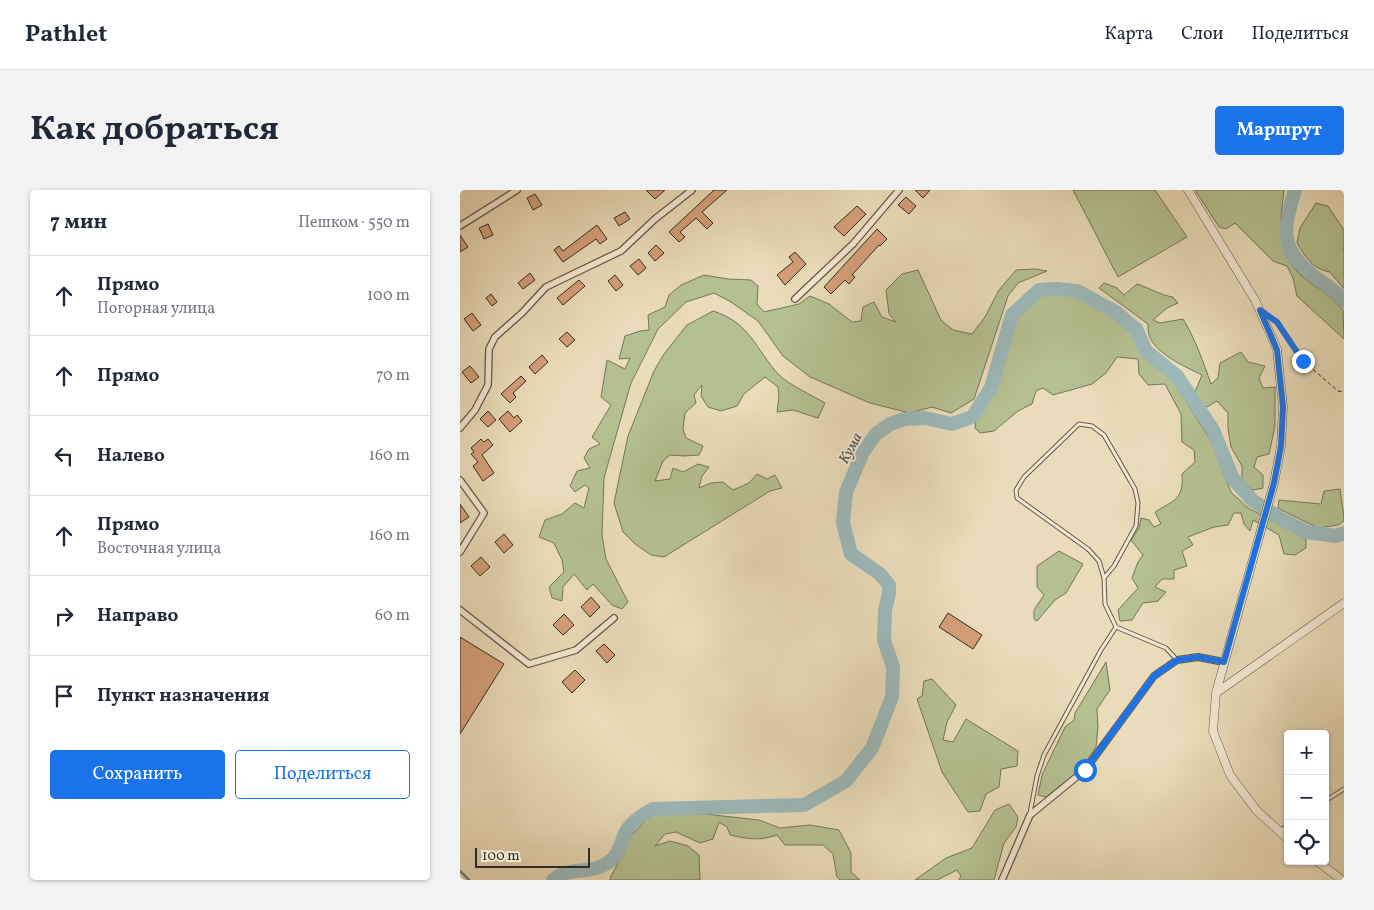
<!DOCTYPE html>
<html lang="ru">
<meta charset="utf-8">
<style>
:root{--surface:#fff;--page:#f2f2f3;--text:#1f2937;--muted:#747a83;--line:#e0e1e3;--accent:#1a73e8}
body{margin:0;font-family:Vollkorn,serif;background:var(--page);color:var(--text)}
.controls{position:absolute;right:15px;bottom:15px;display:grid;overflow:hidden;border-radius:5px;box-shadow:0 1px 4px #0004}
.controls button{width:45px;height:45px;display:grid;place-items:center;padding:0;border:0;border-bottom:1px solid var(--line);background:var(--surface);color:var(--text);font:25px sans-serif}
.scale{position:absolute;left:15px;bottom:12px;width:115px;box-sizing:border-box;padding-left:5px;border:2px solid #342c22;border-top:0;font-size:14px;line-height:18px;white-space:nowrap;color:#342c22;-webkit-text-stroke:4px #f1e8d2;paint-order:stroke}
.stop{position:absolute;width:15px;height:15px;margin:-11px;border:4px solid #1a73e8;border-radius:50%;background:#fff}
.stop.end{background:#1a73e8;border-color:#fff;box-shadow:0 1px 5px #0008}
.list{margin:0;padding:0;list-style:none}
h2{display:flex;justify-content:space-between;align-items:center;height:65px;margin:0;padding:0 20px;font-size:21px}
h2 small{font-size:16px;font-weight:400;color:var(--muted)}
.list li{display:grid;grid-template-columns:32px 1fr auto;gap:15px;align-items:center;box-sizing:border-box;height:80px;padding:0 20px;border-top:1px solid var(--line)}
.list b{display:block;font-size:19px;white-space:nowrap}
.list p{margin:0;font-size:16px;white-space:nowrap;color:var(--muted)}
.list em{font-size:16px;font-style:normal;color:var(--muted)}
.actions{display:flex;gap:10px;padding:15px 20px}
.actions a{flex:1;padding:11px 0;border:1px solid var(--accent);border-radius:5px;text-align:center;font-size:18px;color:var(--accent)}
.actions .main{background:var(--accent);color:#fff}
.icon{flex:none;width:28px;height:28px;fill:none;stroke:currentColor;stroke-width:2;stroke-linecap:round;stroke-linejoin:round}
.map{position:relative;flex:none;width:884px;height:690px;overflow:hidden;border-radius:5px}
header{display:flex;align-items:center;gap:30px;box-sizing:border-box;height:70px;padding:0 25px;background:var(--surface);border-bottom:1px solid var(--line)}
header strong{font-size:24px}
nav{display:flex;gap:28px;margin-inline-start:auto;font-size:18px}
.intro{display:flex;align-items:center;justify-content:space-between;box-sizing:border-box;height:120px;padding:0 30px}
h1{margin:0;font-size:35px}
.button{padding:12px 22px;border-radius:5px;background:var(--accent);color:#fff;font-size:18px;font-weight:700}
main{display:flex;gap:30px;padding:0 30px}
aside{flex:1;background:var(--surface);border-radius:5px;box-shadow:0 1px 4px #0004}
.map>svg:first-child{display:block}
.green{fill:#b5c091;stroke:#74765a}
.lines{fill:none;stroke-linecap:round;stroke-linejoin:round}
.stream{stroke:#72817d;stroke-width:2.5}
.river{stroke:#9cb9ba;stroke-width:14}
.building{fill:#d49f79;stroke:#342c22}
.service-casing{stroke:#625848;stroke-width:5}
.minor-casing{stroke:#625848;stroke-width:8}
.tertiary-casing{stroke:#625848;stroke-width:9}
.path{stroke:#342c22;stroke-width:1;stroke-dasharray:4 2.5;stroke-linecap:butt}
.service{stroke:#f1e8d2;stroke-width:3}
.minor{stroke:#f1e8d2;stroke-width:5.5}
.tertiary{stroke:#f1e8d2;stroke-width:8}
.route{stroke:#1a73e8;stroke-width:6}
.labels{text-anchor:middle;stroke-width:4;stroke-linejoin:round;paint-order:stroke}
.water-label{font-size:15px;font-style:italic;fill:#4e4f48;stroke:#f1e8d2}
</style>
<header>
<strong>Pathlet</strong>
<nav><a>Карта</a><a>Слои</a><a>Поделиться</a></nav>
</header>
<div class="intro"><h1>Как добраться</h1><a class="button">Маршрут</a></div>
<main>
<aside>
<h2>7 мин<small>Пешком · 550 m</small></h2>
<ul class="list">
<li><svg class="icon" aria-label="ahead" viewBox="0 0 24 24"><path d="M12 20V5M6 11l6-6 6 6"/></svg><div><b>Прямо</b><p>Погорная улица</p></div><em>100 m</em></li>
<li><svg class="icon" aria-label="ahead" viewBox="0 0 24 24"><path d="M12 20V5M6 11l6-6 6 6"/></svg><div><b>Прямо</b></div><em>70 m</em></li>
<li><svg class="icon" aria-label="left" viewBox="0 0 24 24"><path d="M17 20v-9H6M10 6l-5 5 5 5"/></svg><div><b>Налево</b></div><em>160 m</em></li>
<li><svg class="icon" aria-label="ahead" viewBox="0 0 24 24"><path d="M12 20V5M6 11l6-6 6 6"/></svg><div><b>Прямо</b><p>Восточная улица</p></div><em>160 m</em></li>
<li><svg class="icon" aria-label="right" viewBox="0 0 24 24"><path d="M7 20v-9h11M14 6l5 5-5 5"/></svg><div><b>Направо</b></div><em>60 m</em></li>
<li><svg class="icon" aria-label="arrive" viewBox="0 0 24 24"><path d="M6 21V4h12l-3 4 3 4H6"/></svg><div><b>Пункт назначения</b></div></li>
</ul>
<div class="actions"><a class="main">Сохранить</a><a>Поделиться</a></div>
</aside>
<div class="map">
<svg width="884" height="690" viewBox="0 0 884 690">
<rect width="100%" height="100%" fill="#eadcba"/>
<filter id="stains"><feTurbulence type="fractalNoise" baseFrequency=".004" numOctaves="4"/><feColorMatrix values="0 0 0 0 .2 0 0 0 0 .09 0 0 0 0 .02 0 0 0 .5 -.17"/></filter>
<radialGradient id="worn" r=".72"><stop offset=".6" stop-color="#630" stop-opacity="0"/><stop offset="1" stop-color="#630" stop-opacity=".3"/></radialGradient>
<path class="green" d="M 613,0 L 695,0 L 727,47 L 658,87 Z
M 735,0 L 824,0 C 820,35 814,61 843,87 C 851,94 861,99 869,106 C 874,110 878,115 883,120 L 884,149 L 837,106 L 833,88 L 827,76 L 813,71 L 775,33 L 766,39 L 759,37 Z
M 856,13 L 868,16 L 884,40 L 884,57 L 883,58 L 884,61 L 884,99 L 870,82 C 852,79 846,68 837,53 L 840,38 Z
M 575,79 L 587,81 L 558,93 L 548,106 L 514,209 L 491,223 L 472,217 L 450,223 L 410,213 L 350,187 L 323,166 L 298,131 L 271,112 L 254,103 L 226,112 L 198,139 L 171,193 L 144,288 L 142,345 L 146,369 L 168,412 L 162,419 L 152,415 L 133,394 L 127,400 L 114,384 L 103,397 L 102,411 L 92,408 L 89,397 L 104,382 L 102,370 L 94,353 L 79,347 L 85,330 L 102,324 L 115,313 L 124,318 L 129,298 L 125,295 L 115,302 L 110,296 L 117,281 L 130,278 L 124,268 L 129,259 L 140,254 L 132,247 L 151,215 L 141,207 L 147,170 L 165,179 L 170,168 L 159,169 L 165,146 L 180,141 L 189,140 L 188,125 L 205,117 L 209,105 L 221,95 L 244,85 L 268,89 L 291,90 L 298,96 L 297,114 L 304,122 L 339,114 L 350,106 L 369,114 L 392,132 L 401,131 L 403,117 L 414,112 L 422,127 L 436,132 L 429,124 L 426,100 L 442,84 L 458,80 L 481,130 L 493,140 L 512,144 L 525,127 L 539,100 L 556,80 Z
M 644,93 L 657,98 L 664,105 L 677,94 C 690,98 700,105 713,107 L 718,113 L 707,118 L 693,130 L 700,133 L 723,129 C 736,150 743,172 751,194 L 758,188 L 760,173 L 781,162 L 788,172 L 805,176 L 799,188 L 803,198 L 815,197 L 815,236 L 809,264 L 797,267 L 794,277 L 803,285 L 803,298 L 793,300 L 782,290 L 782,276 L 771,257 L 768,238 L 768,223 L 757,211 L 745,218 L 735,202 L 742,185 C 726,177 695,164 689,145 C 688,142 688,137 688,134 L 639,98 Z
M 580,104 L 616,106 L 653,126 L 673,143 L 682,164 L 711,188 L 750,249 L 771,302 L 788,318 L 846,349 L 846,358 L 835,365 L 824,364 L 819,345 L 793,330 L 790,341 L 784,334 L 781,323 L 774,323 L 768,335 L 754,337 L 728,347 L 733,355 L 722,361 L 727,376 L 714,380 L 714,389 L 702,389 L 695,397 L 706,402 L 698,411 L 683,413 L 672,430 L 660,431 L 658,420 L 678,398 L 672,388 L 678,372 L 683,365 L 671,350 L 679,338 L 681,328 L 689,330 L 694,337 L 701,334 L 695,322 C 714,310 724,310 722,284 L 735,272 L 734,260 L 722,252 L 721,224 L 705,194 L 688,195 L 679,184 L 678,169 L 657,167 L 646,183 L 632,194 L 593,205 L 583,198 L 576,201 L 572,214 L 558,221 L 534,241 L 520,243 L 515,238 L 516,230 L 537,198 L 555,128 Z
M 253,121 C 291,133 295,159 319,185 C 328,194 353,206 365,213 L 358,228 L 333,220 L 317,222 L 319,207 L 318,197 L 305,187 L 284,204 L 277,216 L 261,221 L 248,217 L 241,206 L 242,195 L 234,205 L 236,213 L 225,223 L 223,239 L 226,248 L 243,256 L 239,265 L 224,266 L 210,265 L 203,271 L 195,291 L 210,289 L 213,278 L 223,282 L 238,274 L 249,277 L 242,286 L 239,298 L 251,293 L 263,292 L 273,300 L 289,293 L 297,284 L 307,289 L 315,285 L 322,298 L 310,301 L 204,367 L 191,365 L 175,354 L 163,342 L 154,313 L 168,246 L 194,181 L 204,164 L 227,135 Z
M 880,299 C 881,311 884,320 884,331 L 878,335 L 858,338 L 818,318 L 819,310 L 861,314 L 864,301 Z
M 599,361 L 623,374 L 606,403 L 595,410 L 577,431 L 574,429 L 574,420 L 584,405 L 577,397 L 577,376 Z
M 646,472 L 650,500 L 637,519 L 638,537 L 636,557 L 621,579 L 586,607 L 578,605 L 582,585 L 605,537 L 614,530 L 615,523 Z
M 472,489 L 496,515 L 487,532 L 483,550 L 493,552 L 506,529 L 558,561 L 557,576 L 541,579 L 539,597 L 526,604 L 520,621 L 508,622 L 482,582 L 457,509 L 462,506 L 464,491 Z
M 549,614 L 558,627 L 556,637 L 544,653 L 534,690 L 499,690 L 501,686 L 497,680 L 477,690 L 455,690 L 486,668 L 512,658 L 535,620 Z
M 192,624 L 245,624 L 299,630 L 320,638 L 350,635 L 379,640 L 391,663 L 391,682 L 400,690 L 380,690 L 377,687 L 373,664 L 363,655 L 325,655 L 317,645 C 300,651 287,649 270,645 L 267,637 L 259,632 L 253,649 L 240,653 L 216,642 L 205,644 L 195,656 L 210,651 L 228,656 L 239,665 L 240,690 L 150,690 L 151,686 L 162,666 L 171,646 Z"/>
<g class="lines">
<path class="stream" d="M 0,681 L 9,690"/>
<path class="river" d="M 835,0 C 824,37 818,57 851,84 C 862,93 874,99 884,111
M 93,690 C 112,675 126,685 144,675 C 163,665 159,650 169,637 C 175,629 184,624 193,619 L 344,615 L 386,591 L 412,558 L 432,507 L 433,477 L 424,450 L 425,420 L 429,403 L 429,395 L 420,384 L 391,364 L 383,333 L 386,302 L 403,262 L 416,244 L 430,234 L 445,229 L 465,228 L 492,234 L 512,227 L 531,198 L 552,125 L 579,100 L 597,99 L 617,101 L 657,123 L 676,139 L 686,161 L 717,186 L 753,240 L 773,289 L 793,311 L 820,328 L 847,342 L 876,346 L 884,343"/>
</g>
<path class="building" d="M 186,0 L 205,0 L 195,9 Z
M 254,0 L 267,0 L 242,22 L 253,33 L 247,39 L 236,28 L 220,42 L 225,47 L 219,52 L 209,42 Z
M 455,0 L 470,0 L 463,8 Z
M 75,4 L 82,15 L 73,20 L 67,8 Z
M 446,7 L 456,16 L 449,24 L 438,15 Z
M 397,16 L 406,24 L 384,46 L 374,37 Z
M 165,22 L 170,29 L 159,36 L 154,28 Z
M 28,34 L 33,45 L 24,49 L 19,38 Z
M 137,35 L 147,49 L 140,54 L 136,49 L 103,72 L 94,60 L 99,56 L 103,61 Z
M 417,39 L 427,49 L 420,56 L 419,55 L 392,85 L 395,87 L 389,94 L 385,90 L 371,104 L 364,97 Z
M 0,45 L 8,57 L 0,62 Z
M 196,55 L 204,63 L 195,71 L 188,63 Z
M 335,62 L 346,74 L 325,95 L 317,85 L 333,72 L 329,67 Z
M 179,69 L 186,78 L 178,85 L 170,76 Z
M 70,83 L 75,90 L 63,99 L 58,93 Z
M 155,85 L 163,95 L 156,101 L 148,91 Z
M 119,90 L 125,96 L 103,115 L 97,108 Z
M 31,104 L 37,112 L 32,116 L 26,108 Z
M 12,123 L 21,135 L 13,141 L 4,129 Z
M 107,142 L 115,150 L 107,157 L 99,149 Z
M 82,165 L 88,172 L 75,184 L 69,177 Z
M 10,176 L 19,187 L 11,193 L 2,182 Z
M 61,186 L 66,191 L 53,203 L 56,207 L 50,213 L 41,204 Z
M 28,221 L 36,230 L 28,237 L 20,229 Z
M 48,221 L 54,228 L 57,225 L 62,231 L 50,242 L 39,229 Z
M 21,249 L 24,252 L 28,249 L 33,255 L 22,265 L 34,283 L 23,291 L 13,276 L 18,272 L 11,264 L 14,262 L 11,258 Z
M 0,314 L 9,327 L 0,333 Z
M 44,344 L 53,355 L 44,363 L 35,352 Z
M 21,367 L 30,377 L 20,386 L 11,376 Z
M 131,407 L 140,417 L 130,427 L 121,417 Z
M 488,423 L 522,445 L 513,459 L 479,437 Z
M 104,424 L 114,435 L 103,445 L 93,435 Z
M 0,447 L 44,474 L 0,544 Z
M 144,454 L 155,465 L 147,473 L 136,461 Z
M 115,480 L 125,490 L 112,503 L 102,492 Z"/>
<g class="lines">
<defs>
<path id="service" d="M 644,388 L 654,376 L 676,336 L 678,313 L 675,299 L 644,245 L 632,236 L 619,234 L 564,287 L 556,300 L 557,308 L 628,359 L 639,371 L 644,388 L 645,414 L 656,437 L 706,458 L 717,470
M 865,611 L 884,599
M 570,623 L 577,586 L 584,565 L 641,460 L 656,437
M 821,640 L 828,635"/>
<path id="minor" d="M 0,36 L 57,0
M 335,109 L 393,54 L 439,0
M 0,238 L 15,220 L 28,195 L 29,159 L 35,147 L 62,123 L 86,97 L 161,61 L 195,29 L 232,0
M 0,290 L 24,323 L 0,362
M 0,420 L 69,474 L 116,460 L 154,428
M 542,690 L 570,625 L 625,580 L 694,486 L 717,470 L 738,467 L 764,472"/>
<path id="tertiary" d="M 728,0 L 795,110 L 817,159 L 823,217 L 821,256 L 814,293 L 756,503 L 753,541 L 770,585 L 797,621 L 828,649
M 756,503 L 884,413
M 857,671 L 882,690"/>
</defs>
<use href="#service" class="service-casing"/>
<use href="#minor" class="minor-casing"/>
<use href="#tertiary" class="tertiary-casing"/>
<path class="path" d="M 813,129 L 817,132 L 843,171 L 878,201 L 884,202"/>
<use href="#service" class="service"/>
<use href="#minor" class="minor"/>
<use href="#tertiary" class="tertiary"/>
</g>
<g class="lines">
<path class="route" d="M 625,580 L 694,486 L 717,470 L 738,467 L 764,472 L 814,293 L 821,256 L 823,217 L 817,160 L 800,120 L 817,132 L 843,171"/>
</g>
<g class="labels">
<g class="water-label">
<text transform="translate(390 258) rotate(-61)" y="5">Кума</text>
</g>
</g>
<rect width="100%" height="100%" filter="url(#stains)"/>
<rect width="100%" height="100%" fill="url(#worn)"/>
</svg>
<div class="controls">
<button>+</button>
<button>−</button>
<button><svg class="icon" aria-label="locate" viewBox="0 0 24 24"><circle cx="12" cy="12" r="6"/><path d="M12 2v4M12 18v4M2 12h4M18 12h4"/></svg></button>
</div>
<div class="scale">100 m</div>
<div class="stop" style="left:625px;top:580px"></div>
<div class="stop end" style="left:843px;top:171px"></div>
</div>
</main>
